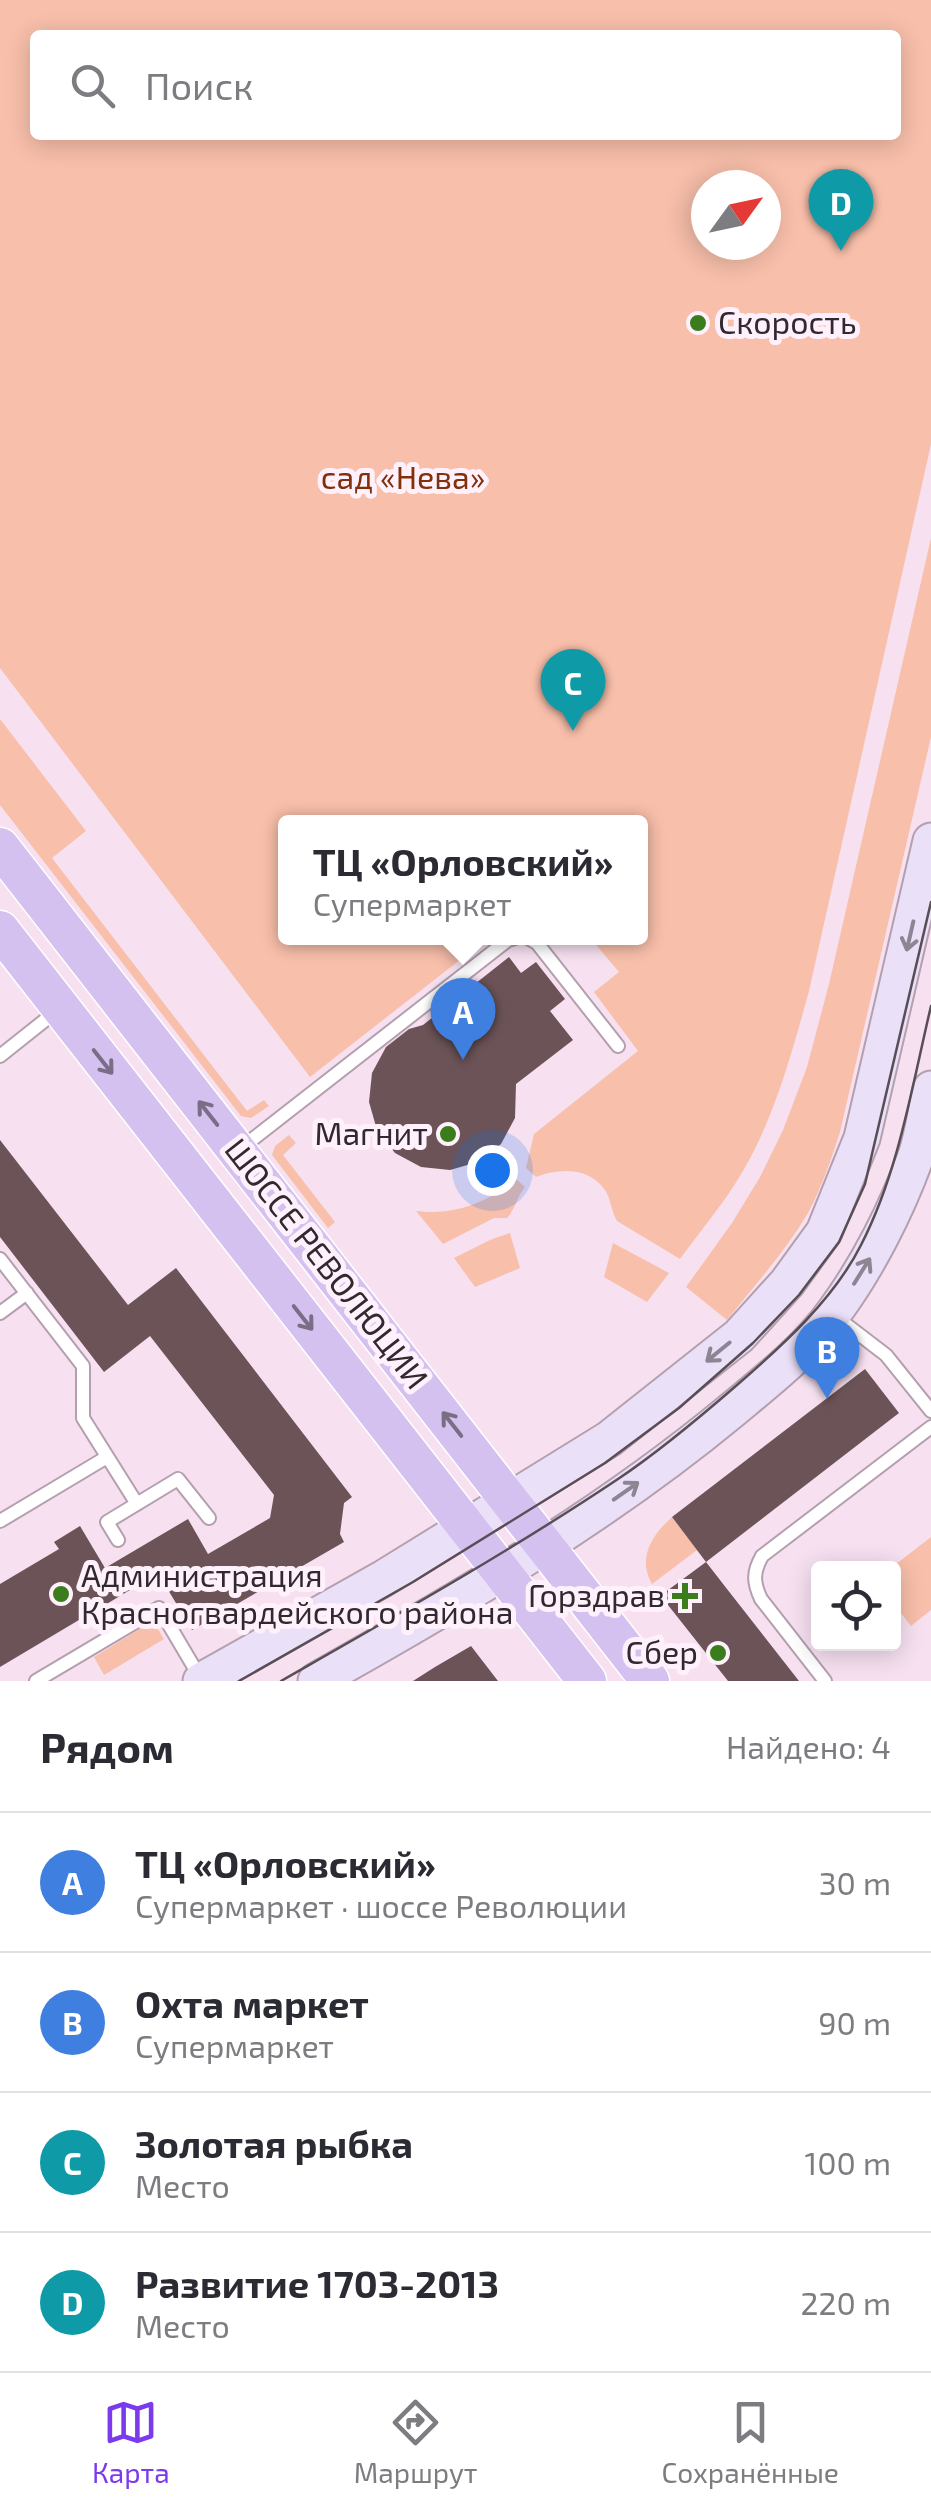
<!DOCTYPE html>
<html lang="ru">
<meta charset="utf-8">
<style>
:root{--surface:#fff;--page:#f2f2f3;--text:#2b2b33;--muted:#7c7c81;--line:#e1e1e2;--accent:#7c3aed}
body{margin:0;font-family:"Exo 2",sans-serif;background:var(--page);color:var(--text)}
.controls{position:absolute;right:30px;bottom:30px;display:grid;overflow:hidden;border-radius:10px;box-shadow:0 5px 25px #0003}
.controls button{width:90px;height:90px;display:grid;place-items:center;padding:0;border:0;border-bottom:2px solid var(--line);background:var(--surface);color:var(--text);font:50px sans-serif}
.compass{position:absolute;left:691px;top:170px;width:90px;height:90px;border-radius:50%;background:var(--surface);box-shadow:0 5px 25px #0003;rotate:57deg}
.you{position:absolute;left:492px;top:1170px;width:35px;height:35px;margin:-25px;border:8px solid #fff;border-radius:50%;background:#1a73e8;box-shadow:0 0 0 15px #1a73e833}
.badge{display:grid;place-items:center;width:65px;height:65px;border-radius:50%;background:var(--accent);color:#fff;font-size:32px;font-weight:700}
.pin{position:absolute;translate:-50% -82px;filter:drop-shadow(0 2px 5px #0008)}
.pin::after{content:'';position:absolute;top:52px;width:35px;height:30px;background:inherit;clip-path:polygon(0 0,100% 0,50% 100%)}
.popup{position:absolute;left:278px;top:815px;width:370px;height:130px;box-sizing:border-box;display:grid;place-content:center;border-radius:10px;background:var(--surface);filter:drop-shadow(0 2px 8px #0005);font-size:32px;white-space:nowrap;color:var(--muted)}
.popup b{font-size:38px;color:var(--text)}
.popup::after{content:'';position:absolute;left:50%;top:100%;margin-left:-20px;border:20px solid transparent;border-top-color:var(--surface)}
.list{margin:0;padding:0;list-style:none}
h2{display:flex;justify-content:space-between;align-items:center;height:130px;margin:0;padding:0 40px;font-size:42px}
h2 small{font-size:32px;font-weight:400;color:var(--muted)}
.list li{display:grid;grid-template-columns:65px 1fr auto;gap:30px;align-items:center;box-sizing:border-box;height:140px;padding:0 40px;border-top:2px solid var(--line)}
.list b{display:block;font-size:38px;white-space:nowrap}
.list p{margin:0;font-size:32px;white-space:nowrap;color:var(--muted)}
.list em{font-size:32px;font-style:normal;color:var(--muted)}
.icon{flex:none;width:55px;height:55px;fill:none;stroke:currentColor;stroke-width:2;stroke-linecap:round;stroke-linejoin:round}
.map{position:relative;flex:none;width:931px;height:1681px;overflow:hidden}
.search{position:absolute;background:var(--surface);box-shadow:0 5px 25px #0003;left:30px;right:30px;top:30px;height:110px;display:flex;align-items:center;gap:25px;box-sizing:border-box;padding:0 35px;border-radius:10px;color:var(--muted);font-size:38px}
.sheet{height:690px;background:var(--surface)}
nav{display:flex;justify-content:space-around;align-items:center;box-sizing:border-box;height:140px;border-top:2px solid var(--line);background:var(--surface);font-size:28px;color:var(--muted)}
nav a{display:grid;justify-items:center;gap:5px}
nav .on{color:var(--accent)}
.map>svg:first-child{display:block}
.green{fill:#f8bfaa;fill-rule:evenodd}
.building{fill:#6b5357}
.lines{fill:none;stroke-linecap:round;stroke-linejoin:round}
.lane-casing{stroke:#b49faf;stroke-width:16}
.secondary-casing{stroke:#b49faf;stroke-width:39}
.primary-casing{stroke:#fff;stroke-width:41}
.lane{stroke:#fff;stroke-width:12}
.secondary{stroke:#eae0f8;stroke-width:35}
.primary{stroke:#d4c1f0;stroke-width:38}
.tram{stroke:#594e56;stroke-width:2.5}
.oneway{stroke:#8e8494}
.oneway2{stroke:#7a6d86}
.poi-dot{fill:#3b7c1d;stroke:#fff1fb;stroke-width:4}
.labels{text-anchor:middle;stroke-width:10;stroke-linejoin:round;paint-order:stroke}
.poi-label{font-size:32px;fill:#31292f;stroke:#fff1fb;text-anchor:end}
.park-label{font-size:32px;fill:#822f0a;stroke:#fff1fb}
.street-label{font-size:32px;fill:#31292f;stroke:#fff1fb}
</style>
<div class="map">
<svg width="931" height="1681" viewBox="0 0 931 1681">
<rect width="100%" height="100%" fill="#f7e1f1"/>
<path class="green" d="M 0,0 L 931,0 L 931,444 L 809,991 C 792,1052 775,1116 743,1171 C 725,1202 701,1230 680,1259 L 617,1221 C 611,1211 611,1199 605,1190 C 589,1167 559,1168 536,1177 L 526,1168 L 534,1134 L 638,1051 L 594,992 L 619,972 L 590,938 L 640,938 L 640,822 L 286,822 L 286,938 L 488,938 L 310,1077 L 0,668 ZM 35,35 L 896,35 L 896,135 L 35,135 ZM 706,185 L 766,185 L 766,245 L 706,245 Z
M 931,538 L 931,737 L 840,1132 C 831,1160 822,1187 808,1213 C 785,1252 755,1285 727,1320 L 686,1287 L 732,1223 L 760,1177 L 783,1130 L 807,1067 L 829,984 Z
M 0,719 L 86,831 L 52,858 L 247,1111 L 264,1100 L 269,1106 L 251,1118 L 241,1116 L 0,805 Z
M 289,1135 L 296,1143 L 283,1155 L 335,1222 L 328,1228 L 272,1155 L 275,1146 Z
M 516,1179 L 525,1187 C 517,1196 515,1210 507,1218 L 494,1218 L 443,1244 L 416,1211 C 454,1216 487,1203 516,1179 Z
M 510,1233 L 520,1268 L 475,1287 L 454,1258 L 490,1240 Z
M 613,1243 L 669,1273 L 647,1302 L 604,1277 Z
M 672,1517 L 697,1550 L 652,1584 C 637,1558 652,1535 672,1517 Z
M 931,1537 L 931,1610 L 911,1626 L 894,1604 L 894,1568 L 891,1568 Z
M 153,1621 L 164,1639 L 104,1675 L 94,1657 Z"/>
<path class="building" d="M 509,957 L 521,973 L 536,962 L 565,999 L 550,1011 L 573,1040 L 516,1084 L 515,1118 L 501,1144 L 478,1162 L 450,1170 L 421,1167 L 395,1153 L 377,1130 L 369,1102 L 372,1073 L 386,1047 L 409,1029 L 423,1025 Z
M 0,1140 L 128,1305 L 176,1268 L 352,1497 L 344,1503 L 340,1534 L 344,1542 L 192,1630 L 158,1573 L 105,1605 L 105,1611 L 101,1617 L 95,1618 L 89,1614 L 0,1667 L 0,1584 L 59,1549 L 54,1542 L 80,1526 L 105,1568 L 188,1519 L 208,1554 L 270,1518 L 274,1495 L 150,1336 L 104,1372 L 0,1237 Z
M 865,1369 L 899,1413 L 706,1562 L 672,1517 Z
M 706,1562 L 727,1589 L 799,1681 L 728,1681 L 668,1605 L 660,1596 Z
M 471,1646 L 498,1681 L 413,1681 L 435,1667 Z"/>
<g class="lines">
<defs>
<path id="lane" d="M 528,938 L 537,943 L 618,1046
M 0,1056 L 59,1009
M 240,1149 L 508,940 L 515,938
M 0,1259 L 83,1366 L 83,1418 L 137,1504
M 0,1313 L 27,1293
M 835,1316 L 886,1355 L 931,1411
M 0,1521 L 107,1457
M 118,1540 L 107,1522 L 178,1479 L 209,1518
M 36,1681 L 159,1608 L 201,1679
M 825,1681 L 761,1599 C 753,1582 753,1572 762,1556 L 931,1427"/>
<path id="secondary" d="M 201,1681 L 384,1578 L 609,1439 L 739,1336 L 787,1283 L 824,1232 L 862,1138 L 931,841
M 316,1681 C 460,1600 603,1517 731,1411 C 767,1381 807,1350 835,1311 C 868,1266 897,1209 916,1156 C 923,1135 926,1111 931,1089"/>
<path id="primary" d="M 0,847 L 650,1681
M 0,930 L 587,1681"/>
</defs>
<use href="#lane" class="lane-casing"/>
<use href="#secondary" class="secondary-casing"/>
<use href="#primary" class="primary-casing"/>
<use href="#lane" class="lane"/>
<use href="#secondary" class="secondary"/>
<use href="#primary" class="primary"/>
<path class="tram" d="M 239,1681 L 413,1582 L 605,1463 L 679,1408 L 753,1343 L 799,1295 L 839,1242 L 865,1184 L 931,902
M 281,1681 C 395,1616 509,1552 618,1479 C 660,1451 699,1418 737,1385 C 782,1346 834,1299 861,1245 C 899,1171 912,1086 931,1006"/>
</g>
<defs><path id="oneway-shaft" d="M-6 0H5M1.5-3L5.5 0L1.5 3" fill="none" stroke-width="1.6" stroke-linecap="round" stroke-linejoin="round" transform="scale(2.5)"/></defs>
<g class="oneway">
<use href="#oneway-shaft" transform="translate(910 936) rotate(103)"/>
<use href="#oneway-shaft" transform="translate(862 1271) rotate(-58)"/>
<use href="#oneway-shaft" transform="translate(718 1352) rotate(141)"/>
<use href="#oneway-shaft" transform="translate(626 1491) rotate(-35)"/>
</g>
<g class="oneway2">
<use href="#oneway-shaft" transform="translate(103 1062) rotate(52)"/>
<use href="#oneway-shaft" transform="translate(208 1113) rotate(-128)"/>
<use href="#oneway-shaft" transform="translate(303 1318) rotate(52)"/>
<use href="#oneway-shaft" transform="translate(452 1424) rotate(-128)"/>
</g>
<g class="poi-dot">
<circle cx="698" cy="323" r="10"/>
<circle cx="448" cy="1134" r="10"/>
<circle cx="61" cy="1594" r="10"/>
<path d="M680 1581h10v10h10v10h-10v10h-10v-10h-10v-10h10z"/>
<circle cx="718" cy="1653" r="10"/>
</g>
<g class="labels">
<g class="poi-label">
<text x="718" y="334" text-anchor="start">Скорость</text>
<text x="428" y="1145">Магнит</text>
<text x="81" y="1587" text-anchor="start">Администрация<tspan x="81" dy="37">Красногвардейского района</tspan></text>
<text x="665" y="1607">Горздрав</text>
<text x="698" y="1664">Сбер</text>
</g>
<g class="park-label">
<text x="403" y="489">сад «Нева»</text>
</g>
<g class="street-label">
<text transform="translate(326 1264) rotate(52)" y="11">ШОССЕ РЕВОЛЮЦИИ</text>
</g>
</g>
</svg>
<div class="controls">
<button><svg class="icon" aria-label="locate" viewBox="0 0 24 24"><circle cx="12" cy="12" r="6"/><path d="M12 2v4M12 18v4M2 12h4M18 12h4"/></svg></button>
</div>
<svg class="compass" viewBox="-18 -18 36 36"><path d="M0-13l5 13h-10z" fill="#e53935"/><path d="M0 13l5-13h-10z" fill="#7c7c81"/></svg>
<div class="you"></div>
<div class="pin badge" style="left:463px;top:1060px;background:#3f7fe0">A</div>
<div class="popup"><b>ТЦ «Орловский»</b>Супермаркет</div>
<div class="pin badge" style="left:827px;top:1399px;background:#3f7fe0">B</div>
<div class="pin badge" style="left:573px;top:731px;background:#0f9aa8">C</div>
<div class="pin badge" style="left:841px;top:251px;background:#0f9aa8">D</div>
<div class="search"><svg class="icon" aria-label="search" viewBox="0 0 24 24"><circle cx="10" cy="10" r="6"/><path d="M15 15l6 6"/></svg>Поиск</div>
</div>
<section class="sheet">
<h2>Рядом<small>Найдено: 4</small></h2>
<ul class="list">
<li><span class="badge" style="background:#3f7fe0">A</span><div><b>ТЦ «Орловский»</b><p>Супермаркет · шоссе Революции</p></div><em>30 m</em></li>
<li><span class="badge" style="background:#3f7fe0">B</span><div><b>Охта маркет</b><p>Супермаркет</p></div><em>90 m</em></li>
<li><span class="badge" style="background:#0f9aa8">C</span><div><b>Золотая рыбка</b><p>Место</p></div><em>100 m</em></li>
<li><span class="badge" style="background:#0f9aa8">D</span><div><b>Развитие 1703-2013</b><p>Место</p></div><em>220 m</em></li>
</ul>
</section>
<nav>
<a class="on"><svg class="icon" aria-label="map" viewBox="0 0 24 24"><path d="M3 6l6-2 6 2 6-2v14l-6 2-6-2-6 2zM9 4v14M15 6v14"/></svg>Карта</a>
<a><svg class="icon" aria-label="directions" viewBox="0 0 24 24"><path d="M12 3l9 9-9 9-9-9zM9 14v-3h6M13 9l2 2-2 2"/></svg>Маршрут</a>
<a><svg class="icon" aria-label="saved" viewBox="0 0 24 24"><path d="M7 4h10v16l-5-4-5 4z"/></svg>Сохранённые</a>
</nav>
